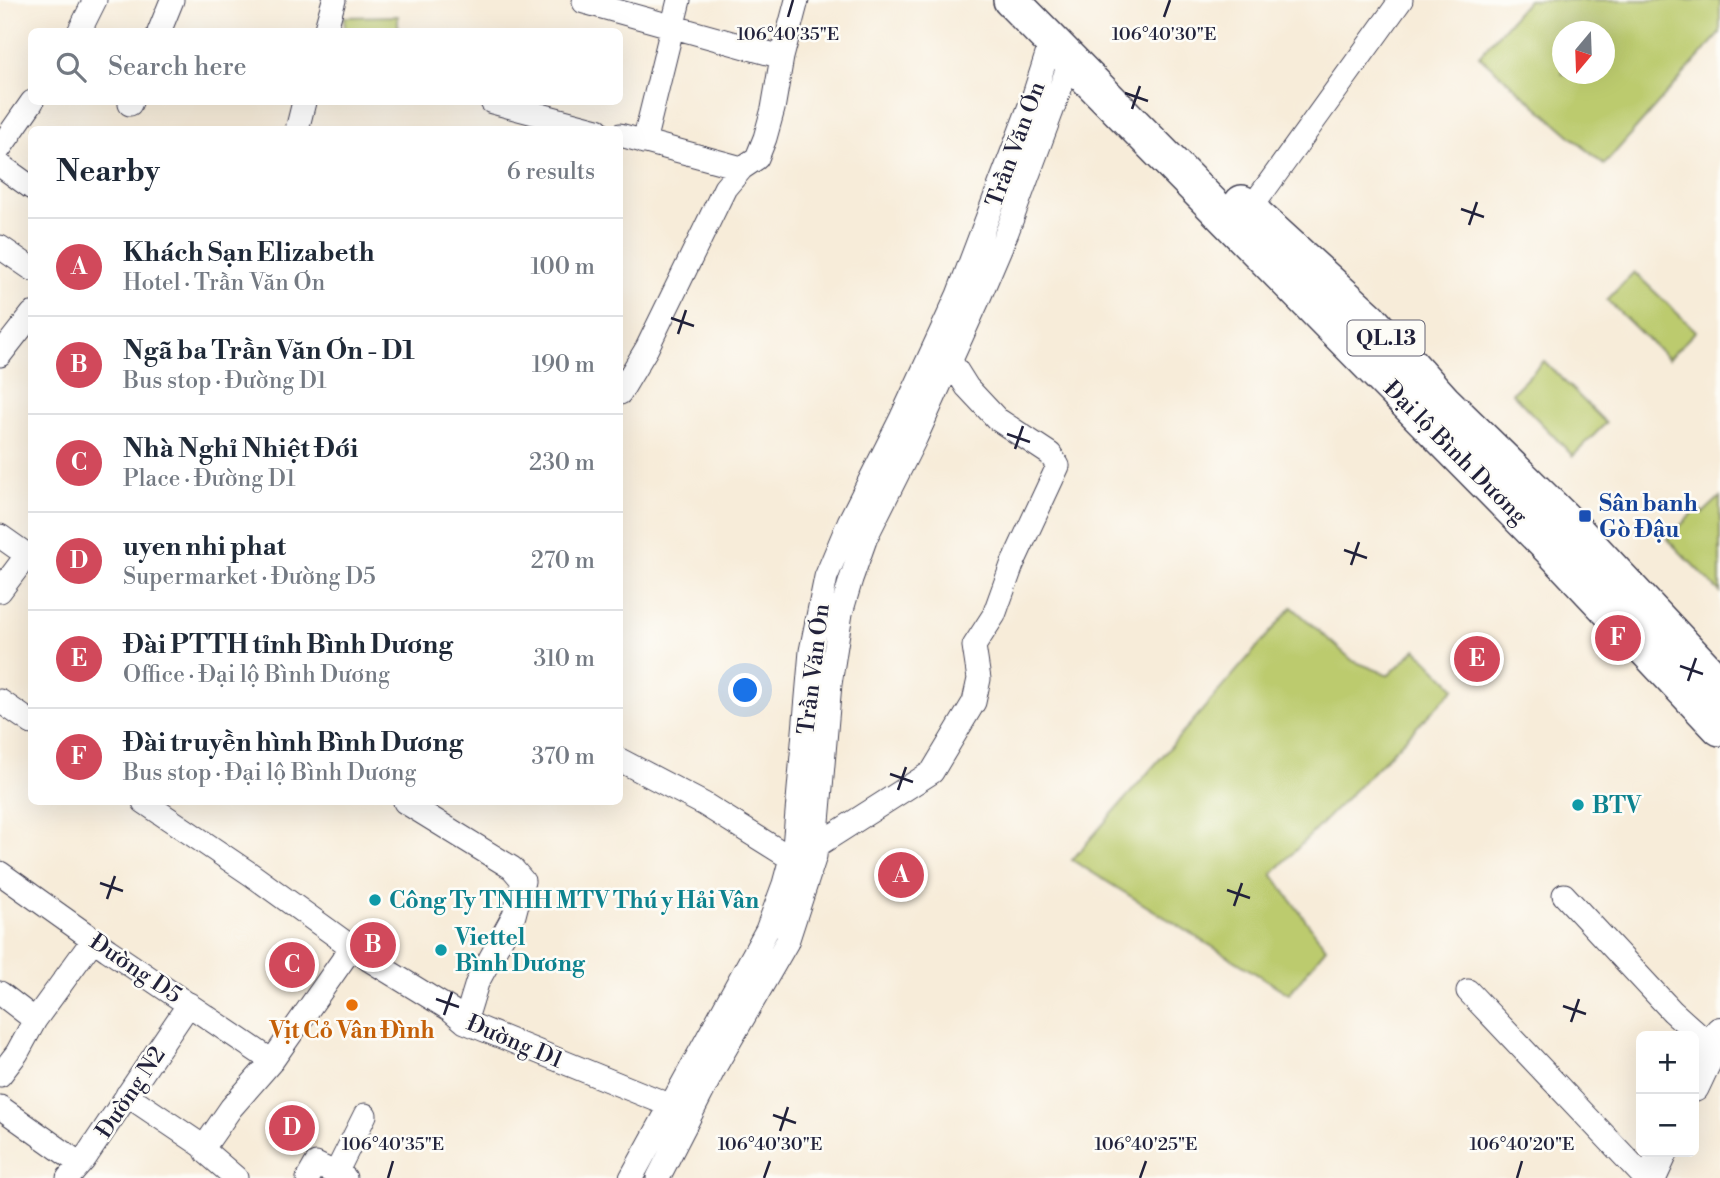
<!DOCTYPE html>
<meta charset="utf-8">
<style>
:root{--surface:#fff;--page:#f6f6f7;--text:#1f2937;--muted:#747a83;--line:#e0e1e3;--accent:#d1495b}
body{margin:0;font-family:"Libre Bodoni",serif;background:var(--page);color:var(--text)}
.controls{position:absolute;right:21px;bottom:21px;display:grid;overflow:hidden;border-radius:10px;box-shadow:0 7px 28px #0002}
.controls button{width:63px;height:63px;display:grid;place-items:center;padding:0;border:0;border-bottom:2px solid var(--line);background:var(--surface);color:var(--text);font:35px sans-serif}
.compass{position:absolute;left:1552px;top:21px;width:63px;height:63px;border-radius:50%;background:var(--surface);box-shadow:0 7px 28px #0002;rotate:199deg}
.you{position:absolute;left:746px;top:691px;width:24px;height:24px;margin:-18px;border:5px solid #fff;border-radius:50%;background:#1a73e8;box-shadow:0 0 0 10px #1a73e833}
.badge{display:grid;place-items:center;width:46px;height:46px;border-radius:50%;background:var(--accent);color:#fff;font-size:23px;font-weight:700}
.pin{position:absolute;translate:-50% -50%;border:4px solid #fff;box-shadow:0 2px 7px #0006}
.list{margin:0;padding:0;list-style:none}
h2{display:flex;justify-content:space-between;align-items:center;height:91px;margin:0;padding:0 28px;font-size:30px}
h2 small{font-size:23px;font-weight:400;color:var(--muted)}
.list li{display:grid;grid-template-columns:46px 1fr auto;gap:21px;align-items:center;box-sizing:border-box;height:98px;padding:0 28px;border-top:2px solid var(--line)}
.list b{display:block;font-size:26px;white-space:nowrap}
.list p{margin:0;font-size:23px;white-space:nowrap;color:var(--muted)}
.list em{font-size:23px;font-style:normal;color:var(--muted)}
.icon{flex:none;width:38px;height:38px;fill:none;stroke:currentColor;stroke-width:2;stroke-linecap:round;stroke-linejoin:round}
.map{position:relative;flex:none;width:1720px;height:1178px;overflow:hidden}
.search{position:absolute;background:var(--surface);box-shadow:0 7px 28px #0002;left:28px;top:28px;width:595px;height:77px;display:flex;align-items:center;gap:18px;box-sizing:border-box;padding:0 24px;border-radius:10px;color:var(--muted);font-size:26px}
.panel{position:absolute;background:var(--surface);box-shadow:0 7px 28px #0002;left:28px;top:126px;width:595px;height:679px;border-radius:10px}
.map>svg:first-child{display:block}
.green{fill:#bccb6e;stroke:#6f7654;stroke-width:2;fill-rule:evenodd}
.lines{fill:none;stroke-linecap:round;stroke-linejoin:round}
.minor-casing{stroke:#424053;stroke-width:25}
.major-casing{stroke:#424053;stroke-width:32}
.highway-casing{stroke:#424053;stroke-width:38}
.minor{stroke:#fff;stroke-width:23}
.major{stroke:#fff;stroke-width:30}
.highway{stroke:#fff;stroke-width:35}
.ticks{fill:none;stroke:#22223b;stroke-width:2.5}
.transit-dot{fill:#1a4fb4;stroke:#fdfcf7;stroke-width:2.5}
.culture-dot{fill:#0f9aa8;stroke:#fdfcf7;stroke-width:2.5}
.food-dot{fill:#e8710a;stroke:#fdfcf7;stroke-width:2.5}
.labels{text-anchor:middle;stroke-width:5;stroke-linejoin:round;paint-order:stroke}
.shield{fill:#fdfcf7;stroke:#646373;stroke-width:2}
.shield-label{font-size:21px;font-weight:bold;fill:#22223b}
.street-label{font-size:23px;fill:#22223b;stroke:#fdfcf7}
.transit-label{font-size:23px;font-weight:bold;fill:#164399;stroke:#fdfcf7;text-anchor:start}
.culture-label{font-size:23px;font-weight:bold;fill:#0d838f;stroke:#fdfcf7;text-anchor:start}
.food-label{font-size:23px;font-weight:bold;fill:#c56008;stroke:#fdfcf7}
.ticks-label{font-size:18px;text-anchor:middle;fill:#22223b;stroke:#fdfcf7;stroke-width:5;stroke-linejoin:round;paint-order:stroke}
</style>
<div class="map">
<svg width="1720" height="1178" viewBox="0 0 1720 1178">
<rect width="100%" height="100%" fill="#fdfcf7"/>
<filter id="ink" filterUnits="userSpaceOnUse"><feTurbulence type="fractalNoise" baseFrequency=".0143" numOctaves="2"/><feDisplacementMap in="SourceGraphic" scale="14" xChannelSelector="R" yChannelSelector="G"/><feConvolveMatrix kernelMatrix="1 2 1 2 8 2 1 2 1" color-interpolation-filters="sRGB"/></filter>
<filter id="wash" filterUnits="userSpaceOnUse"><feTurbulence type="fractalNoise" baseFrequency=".00686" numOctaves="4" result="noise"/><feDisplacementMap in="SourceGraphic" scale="28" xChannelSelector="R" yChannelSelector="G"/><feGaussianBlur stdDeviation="1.57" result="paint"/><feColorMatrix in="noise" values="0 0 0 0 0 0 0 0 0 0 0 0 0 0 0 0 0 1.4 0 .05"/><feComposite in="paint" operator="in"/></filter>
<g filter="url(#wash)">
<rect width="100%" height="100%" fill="#f7ecd9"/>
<path class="green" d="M 1528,0 L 1720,0 L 1720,33 L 1604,165 L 1479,56 ZM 1562,32 L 1604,32 L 1604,74 L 1562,74 Z
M 398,16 L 398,31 L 345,31 L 344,17 Z
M 1634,272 L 1696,331 L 1668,359 L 1607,300 Z
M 1544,361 L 1606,423 L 1573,456 L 1512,393 Z
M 1720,497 L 1720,592 L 1667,539 L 1698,508 L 1703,513 Z
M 1292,607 L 1353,661 L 1389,675 L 1416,649 L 1455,688 L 1272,874 L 1326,948 L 1289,994 L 1072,860 Z"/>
</g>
<g filter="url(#ink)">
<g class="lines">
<defs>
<path id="minor" d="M 584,2 L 782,57
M 79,32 L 95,0
M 159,32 L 172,0
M 325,32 L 334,0
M 492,102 L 598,130
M 130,104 L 131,102
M 297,130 L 304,102
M 620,135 L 742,168
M 644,142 L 679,0
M 0,148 L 32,102
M 0,165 L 32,188
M 1249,211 L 1401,0
M 0,247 L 32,269
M 0,355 L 32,314
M 620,393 L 647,348 L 725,188 L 742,168 L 757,158 L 765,138 L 773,109 L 782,57 L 797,0
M 0,536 L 27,555 L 0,591
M 0,701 L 32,723
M 620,760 L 704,804 L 792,859
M 144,802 L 252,875 L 368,959 L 451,1010 L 465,1022 L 684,1111
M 405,802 L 512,868 L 523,881 L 514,915 L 477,983 L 465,1022
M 816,846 L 932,772 L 974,702 L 979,679 L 974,646 L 994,615 L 1012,565 L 1058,466 L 1050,454 L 997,419 L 967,387 L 950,360 L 939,354
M 0,873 L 108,950 L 272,1061
M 1564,895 L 1672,1011 L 1713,1048
M 1468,991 L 1645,1178
M 0,993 L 35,1020
M 0,1075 L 17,1053 L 35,1020 L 93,940
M 127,1095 L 204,1147
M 0,1107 L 80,1164
M 336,1173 L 365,1115
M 68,1178 L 83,1161 L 189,1004
M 236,1178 L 207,1153 L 204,1147 L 231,1108 L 272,1061 L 352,947
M 308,1178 L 316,1164 L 345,1178
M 631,1178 L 767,930 L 784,884 L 794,847 L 811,651 L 826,577 L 849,522 L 900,421 L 958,295 L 1034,95 L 1051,42
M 658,1178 L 716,1065 L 787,942 L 815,856 L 830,684 L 841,613 L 851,579 L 866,537 L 916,437 L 978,300 L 1007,232 L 1070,62"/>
<path id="major" d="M 1694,1087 L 1720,1032
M 1651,1178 L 1663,1152"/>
<path id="highway" d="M 1011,0 L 1551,549 L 1720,728
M 1242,203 L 1369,319 L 1443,401 L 1575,530 L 1720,685"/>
</defs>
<use href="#minor" class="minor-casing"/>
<use href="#major" class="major-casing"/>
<use href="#highway" class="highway-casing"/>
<use href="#minor" class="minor"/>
<use href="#major" class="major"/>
<use href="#highway" class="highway"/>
</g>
</g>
<path class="ticks" d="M 788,17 L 793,0M 1164,17 L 1170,0M 1125,93 L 1148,101M 1132,109 L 1140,86M 1461,209 L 1484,217M 1469,225 L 1477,202M 671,318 L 694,326M 678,334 L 686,310M 1007,434 L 1030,442M 1015,449 L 1023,426M 1344,550 L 1367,558M 1351,565 L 1359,542M 1680,666 L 1703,674M 1688,681 L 1696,658M 890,774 L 913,782M 898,790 L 906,767M 100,883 L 123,891M 1227,890 L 1250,898M 107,899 L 115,876M 1234,906 L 1242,883M 436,999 L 459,1007M 1563,1006 L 1586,1014M 444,1015 L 452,992M 1571,1022 L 1579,999M 773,1115 L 796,1123M 780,1131 L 788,1107M 388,1178 L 393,1161M 764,1178 L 770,1161M 1140,1178 L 1146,1161M 1517,1178 L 1522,1161"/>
<rect class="transit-dot" x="1578" y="509" width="14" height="14" rx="3.5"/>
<g class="culture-dot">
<circle cx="1578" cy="805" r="7"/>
<circle cx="375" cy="900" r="7"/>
<circle cx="441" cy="950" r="7"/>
</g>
<circle class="food-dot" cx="352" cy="1005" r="7"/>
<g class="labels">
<rect class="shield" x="1347.5" y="320.5" width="77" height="35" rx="5"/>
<g class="shield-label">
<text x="1386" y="345">QL.13</text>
</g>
<g class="street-label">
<text transform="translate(1015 144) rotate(-70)" y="8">Trần Văn Ơn</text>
<text transform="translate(1456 452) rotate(45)" y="8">Đại lộ Bình Dương</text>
<text transform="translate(813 669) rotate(-83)" y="8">Trần Văn Ơn</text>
<text transform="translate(136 968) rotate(34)" y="8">Đường D5</text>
<text transform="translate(515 1041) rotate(23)" y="8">Đường D1</text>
<text transform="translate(130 1092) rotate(-56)" y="8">Đường N2</text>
</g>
<g class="transit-label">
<text x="1599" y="511">Sân banh<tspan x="1599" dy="26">Gò Đậu</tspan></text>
</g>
<g class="culture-label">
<text x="1592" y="813">BTV</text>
<text x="389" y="908">Công Ty TNHH MTV Thú y Hải Vân</text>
<text x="455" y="945">Viettel<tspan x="455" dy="26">Bình Dương</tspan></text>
</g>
<g class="food-label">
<text x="352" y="1038">Vịt Cỏ Vân Đình</text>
</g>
</g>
<g class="ticks-label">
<text x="788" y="40">106°40'35"E</text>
<text x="1164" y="40">106°40'30"E</text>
<text x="393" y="1150">106°40'35"E</text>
<text x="770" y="1150">106°40'30"E</text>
<text x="1146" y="1150">106°40'25"E</text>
<text x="1522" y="1150">106°40'20"E</text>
</g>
</svg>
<div class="controls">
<button>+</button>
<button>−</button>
</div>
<svg class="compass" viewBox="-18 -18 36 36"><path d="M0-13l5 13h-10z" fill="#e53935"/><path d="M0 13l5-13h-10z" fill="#747a83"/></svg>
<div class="you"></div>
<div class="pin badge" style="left:901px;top:875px">A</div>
<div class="pin badge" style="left:373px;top:945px">B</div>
<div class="pin badge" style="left:292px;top:965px">C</div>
<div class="pin badge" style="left:292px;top:1128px">D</div>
<div class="pin badge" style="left:1477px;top:659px">E</div>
<div class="pin badge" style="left:1618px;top:638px">F</div>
<div class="search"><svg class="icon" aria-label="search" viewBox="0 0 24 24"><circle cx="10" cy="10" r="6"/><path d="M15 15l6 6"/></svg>Search here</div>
<section class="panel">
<h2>Nearby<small>6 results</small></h2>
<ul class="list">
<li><span class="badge">A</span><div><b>Khách Sạn Elizabeth</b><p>Hotel · Trần Văn Ơn</p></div><em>100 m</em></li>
<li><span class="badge">B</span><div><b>Ngã ba Trần Văn Ơn - D1</b><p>Bus stop · Đường D1</p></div><em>190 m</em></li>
<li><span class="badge">C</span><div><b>Nhà Nghỉ Nhiệt Đới</b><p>Place · Đường D1</p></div><em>230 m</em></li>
<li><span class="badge">D</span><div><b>uyen nhi phat</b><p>Supermarket · Đường D5</p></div><em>270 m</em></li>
<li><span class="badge">E</span><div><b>Đài PTTH tỉnh Bình Dương</b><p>Office · Đại lộ Bình Dương</p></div><em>310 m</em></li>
<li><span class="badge">F</span><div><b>Đài truyền hình Bình Dương</b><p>Bus stop · Đại lộ Bình Dương</p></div><em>370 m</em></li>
</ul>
</section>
</div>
